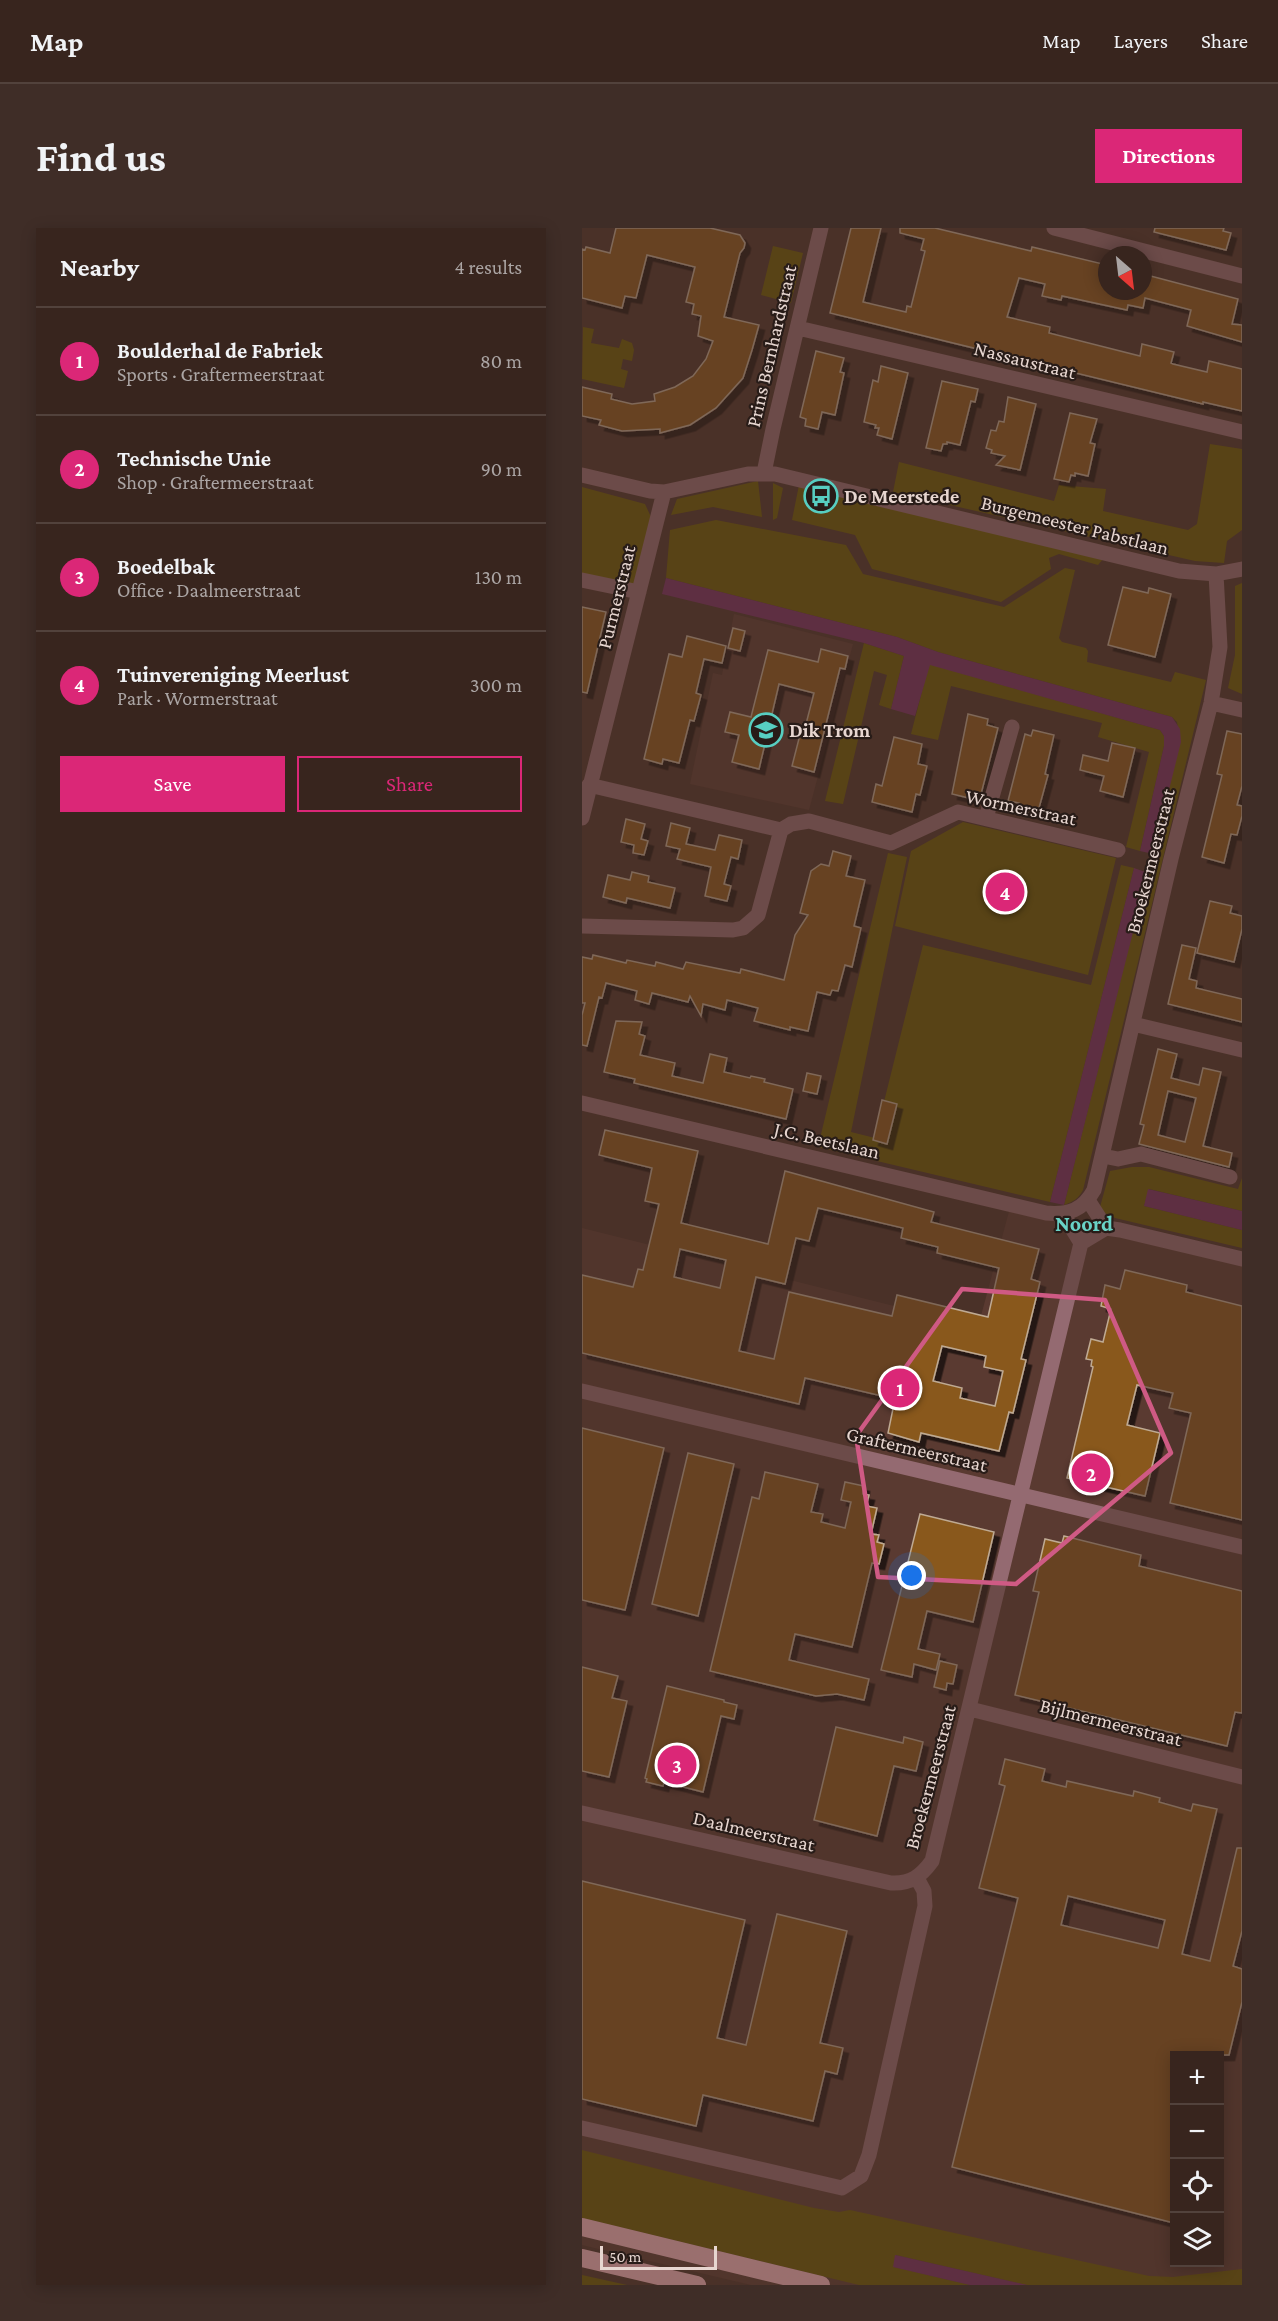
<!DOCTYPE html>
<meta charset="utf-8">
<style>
:root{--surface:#38251e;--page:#3f2d27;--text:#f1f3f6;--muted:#aba5a4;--line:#52423c;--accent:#db2777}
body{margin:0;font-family:"Crimson Pro",serif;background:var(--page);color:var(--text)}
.controls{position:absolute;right:18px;bottom:18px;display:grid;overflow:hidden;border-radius:0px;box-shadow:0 3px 15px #0003}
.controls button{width:54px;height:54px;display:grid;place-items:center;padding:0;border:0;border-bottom:2px solid var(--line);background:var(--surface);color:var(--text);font:30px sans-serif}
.compass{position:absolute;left:516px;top:18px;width:54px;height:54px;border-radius:50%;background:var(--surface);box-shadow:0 3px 15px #0003;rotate:152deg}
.scale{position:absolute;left:18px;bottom:15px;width:117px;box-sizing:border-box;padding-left:6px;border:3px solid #e7d6d0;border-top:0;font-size:16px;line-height:21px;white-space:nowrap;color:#e7d6d0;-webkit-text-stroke:4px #281c18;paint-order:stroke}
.you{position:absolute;left:330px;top:1348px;width:21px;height:21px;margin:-15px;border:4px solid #fff;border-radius:50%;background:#1a73e8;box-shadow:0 0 0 9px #1a73e833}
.badge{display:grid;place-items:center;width:39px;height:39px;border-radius:50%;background:var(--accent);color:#fff;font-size:20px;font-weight:700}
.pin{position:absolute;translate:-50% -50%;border:3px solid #fff;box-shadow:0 2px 6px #0006}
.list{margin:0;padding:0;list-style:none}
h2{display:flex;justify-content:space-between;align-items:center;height:78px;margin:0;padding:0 24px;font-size:26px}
h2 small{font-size:20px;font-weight:400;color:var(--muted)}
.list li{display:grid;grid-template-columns:39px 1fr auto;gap:18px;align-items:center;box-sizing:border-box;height:108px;padding:0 24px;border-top:2px solid var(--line)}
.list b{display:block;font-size:22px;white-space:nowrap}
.list p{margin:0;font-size:20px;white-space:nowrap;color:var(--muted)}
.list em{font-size:20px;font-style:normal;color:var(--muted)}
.actions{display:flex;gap:12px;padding:18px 24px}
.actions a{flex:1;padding:14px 0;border:2px solid var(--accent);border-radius:0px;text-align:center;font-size:21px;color:var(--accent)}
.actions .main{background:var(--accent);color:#fff}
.icon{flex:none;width:33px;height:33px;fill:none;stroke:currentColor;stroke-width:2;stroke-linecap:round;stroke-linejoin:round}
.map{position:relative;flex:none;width:660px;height:2057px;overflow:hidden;border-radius:0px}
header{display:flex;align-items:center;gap:36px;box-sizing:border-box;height:84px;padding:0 30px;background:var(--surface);border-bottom:2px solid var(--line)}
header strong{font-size:28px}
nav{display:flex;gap:33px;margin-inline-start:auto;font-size:21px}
.intro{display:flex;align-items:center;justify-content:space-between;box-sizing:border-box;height:144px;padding:0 36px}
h1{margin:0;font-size:42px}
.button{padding:15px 27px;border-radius:0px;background:var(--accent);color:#fff;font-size:21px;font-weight:700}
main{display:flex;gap:36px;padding:0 36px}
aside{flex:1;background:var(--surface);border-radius:0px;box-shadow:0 3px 15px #0003}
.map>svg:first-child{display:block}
.built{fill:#5a3a31;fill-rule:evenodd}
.green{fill:#695a00}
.water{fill:#762d62}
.building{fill:#89591d;stroke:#bfaa93;stroke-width:1.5;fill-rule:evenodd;filter:url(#shadow)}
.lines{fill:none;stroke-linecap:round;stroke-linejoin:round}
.minor{stroke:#946a71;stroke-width:15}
.highway{stroke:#fabbc4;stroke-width:18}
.marked{fill:none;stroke:#cf5a84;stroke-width:4.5;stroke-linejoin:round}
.labels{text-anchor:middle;stroke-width:4.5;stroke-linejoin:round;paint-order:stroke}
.street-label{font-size:20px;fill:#e7d6d0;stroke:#281c18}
.poi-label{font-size:20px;font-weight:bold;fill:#e7d6d0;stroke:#281c18;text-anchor:start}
.quarter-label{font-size:22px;font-weight:bold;fill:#69d3c7;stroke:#281c18}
</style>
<header>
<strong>Map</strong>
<nav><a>Map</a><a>Layers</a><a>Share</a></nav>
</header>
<div class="intro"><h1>Find us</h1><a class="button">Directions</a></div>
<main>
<aside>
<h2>Nearby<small>4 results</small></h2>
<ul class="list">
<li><span class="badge">1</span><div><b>Boulderhal de Fabriek</b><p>Sports · Graftermeerstraat</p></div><em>80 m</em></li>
<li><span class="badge">2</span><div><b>Technische Unie</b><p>Shop · Graftermeerstraat</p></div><em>90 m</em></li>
<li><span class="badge">3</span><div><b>Boedelbak</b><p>Office · Daalmeerstraat</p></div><em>130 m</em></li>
<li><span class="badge">4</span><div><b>Tuinvereniging Meerlust</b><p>Park · Wormerstraat</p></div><em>300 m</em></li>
</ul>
<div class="actions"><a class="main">Save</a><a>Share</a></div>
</aside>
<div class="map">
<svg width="660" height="2057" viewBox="0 0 660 2057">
<defs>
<filter id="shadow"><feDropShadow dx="5.5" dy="5.5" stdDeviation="0" flood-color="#0009"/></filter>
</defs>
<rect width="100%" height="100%" fill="#4a3128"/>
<path class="built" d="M 152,386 L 271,416 L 227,582 L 108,556 L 131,445 L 140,447 Z
M 429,976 L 660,1032 L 660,2057 L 169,2057 L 0,2017 L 0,1000 L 396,1099 ZM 592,1828 L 638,1828 L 638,2034 L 592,2034 Z"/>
<path class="green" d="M 191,18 L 221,25 L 209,75 L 179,67 Z
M 1,99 L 12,101 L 9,115 L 37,120 L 40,111 L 50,115 L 52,122 L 50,133 L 41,131 L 39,141 L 46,143 L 42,160 L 0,151 Z
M 628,216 L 660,221 L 660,302 L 645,313 L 642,335 L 613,333 L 311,264 L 317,234 L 472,273 L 477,257 L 524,261 L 521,283 L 606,302 L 615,296 Z
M 176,253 L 180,289 L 131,279 L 89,287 L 95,271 Z
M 191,255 L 201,260 L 195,290 L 191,292 Z
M 217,257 L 522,330 L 516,337 L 477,326 L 467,330 L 469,341 L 419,374 L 290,341 L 273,307 L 210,292 Z
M 0,259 L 63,276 L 69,289 L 52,358 L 0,346 Z
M 134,292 L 264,317 L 281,346 L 422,379 L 483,340 L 493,342 L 477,410 L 480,414 L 504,420 L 506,423 L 505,434 L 589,454 L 593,444 L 624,452 L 501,962 C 497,970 491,974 482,977 L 598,514 L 595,494 L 590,489 L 356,424 L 315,409 L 84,350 L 88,302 Z
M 660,355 L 660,466 L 646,460 L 653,427 L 653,358 Z
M 282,415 L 322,428 L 309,481 L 297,477 L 305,447 L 292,443 L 261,576 L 243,573 Z
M 347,436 L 578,502 L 582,508 L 582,518 L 558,623 L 544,619 L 567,524 L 516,509 L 520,495 L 369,458 L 356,512 L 329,506 Z
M 381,594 L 534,630 L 506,747 L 313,698 L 329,623 Z
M 306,625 L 325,629 L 269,904 L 293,910 L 341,717 L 509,757 L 539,637 L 552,640 L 468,974 L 236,919 Z
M 550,939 L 567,939 L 656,961 L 660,950 L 660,983 L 567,961 L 562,978 L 660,1002 L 660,1020 L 533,990 L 523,985 L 518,979 L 528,943 Z
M 0,1922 L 232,1980 L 257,1984 L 268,1982 L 567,2048 L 591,2049 L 660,2041 L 660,2057 L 445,2057 L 314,2027 L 312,2039 L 388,2057 L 277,2057 L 0,1990 Z
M 0,2047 L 45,2057 L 0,2057 Z"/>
<path class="water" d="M 84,350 L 315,409 L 356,424 L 590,489 L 598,501 L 599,514 L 571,626 L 558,623 L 582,518 L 582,508 L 578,502 L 348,437 L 333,488 L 309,481 L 322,428 L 282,415 L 80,366 Z
M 552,640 L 566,645 L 482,977 L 468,974 Z
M 566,961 L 660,983 L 660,1002 L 562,978 Z
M 313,2027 L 445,2057 L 388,2057 L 311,2039 Z"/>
<path class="building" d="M 34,0 L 128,0 L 158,7 L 163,15 L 162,20 L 158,25 L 142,89 L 177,97 L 170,122 L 161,150 L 134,180 L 108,197 L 78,205 L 78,201 L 40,203 L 17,197 L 19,192 L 0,188 L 0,159 L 30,166 L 29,171 L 50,176 L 73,173 L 72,166 L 93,159 L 111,148 L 124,131 L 131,113 L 116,108 L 119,88 L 110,86 L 112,76 L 104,74 L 113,39 L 65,27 L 54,70 L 43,68 L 40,80 L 0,70 L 0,21 L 3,22 L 4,19 L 28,25 Z
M 269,0 L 299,0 L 281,74 L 324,84 L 325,78 L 329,79 L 343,23 L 339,22 L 342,11 L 318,5 L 318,0 L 353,0 L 449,23 L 450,19 L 525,37 L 525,63 L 561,63 L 561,46 L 656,71 L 650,96 L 660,97 L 660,114 L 605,98 L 609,82 L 563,70 L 561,80 L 546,77 L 545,82 L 480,68 L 479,72 L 460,68 L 463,56 L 437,50 L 425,89 L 468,99 L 467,105 L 558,128 L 560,116 L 592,124 L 589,135 L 591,136 L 625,144 L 627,133 L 660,141 L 660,183 L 621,174 L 621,176 L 248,85 Z
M 573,0 L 642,0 L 641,3 L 649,5 L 644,22 L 572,4 Z
M 234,123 L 262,130 L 258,144 L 262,145 L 253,187 L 240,184 L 236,201 L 223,198 L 224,191 L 218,189 Z
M 299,138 L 326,145 L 310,211 L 295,207 L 297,200 L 293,200 L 294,197 L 282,194 L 291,152 L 296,154 Z
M 360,153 L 396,161 L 393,174 L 389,173 L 378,217 L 365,214 L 365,216 L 361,216 L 359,223 L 344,220 Z
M 426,169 L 454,176 L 438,242 L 414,237 L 423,228 L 409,225 L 410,222 L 404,220 L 409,202 L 414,203 L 417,193 L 422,194 Z
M 488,185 L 515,191 L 508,215 L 513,216 L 506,248 L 493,245 L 493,248 L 489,247 L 487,254 L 472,251 Z
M 541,359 L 566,365 L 567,360 L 589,366 L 573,429 L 526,417 Z
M 0,379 L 24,384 L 5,465 L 0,464 Z
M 151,400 L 163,403 L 158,423 L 146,420 Z
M 105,408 L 144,418 L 140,435 L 122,431 L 114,465 L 119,467 L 112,493 L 108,492 L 97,535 L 81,531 L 80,536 L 62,531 L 87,426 L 100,429 Z
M 239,421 L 266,428 L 263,441 L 258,440 L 232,544 L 210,538 L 221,495 L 224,496 L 232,465 L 197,456 L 177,541 L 150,534 L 157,507 L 143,504 L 148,484 L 169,489 L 186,422 L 236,434 Z
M 386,486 L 406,491 L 405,497 L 416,500 L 399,566 L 388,563 L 387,570 L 370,566 Z
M 451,502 L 472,507 L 463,546 L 466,547 L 457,580 L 454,580 L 453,586 L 435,582 L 437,575 L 426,573 L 443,506 L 449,508 Z
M 645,503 L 660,506 L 660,558 L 655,577 L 660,578 L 660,588 L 655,607 L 649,606 L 642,635 L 620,629 L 640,547 L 635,546 Z
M 312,509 L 340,516 L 336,536 L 345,538 L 338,567 L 334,566 L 330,584 L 290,574 L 294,556 L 300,558 Z
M 530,515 L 553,520 L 541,569 L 518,563 L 522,548 L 498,542 L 501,527 L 526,533 Z
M 44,591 L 63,596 L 59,611 L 66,613 L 62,627 L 51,625 L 52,617 L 39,614 Z
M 89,595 L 108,600 L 104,616 L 133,622 L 137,607 L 160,612 L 156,631 L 149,629 L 142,656 L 149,658 L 145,673 L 123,668 L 129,639 L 95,631 L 98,621 L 84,618 Z
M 251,623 L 269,628 L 264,648 L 283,652 L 272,698 L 279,700 L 270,739 L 263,737 L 256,763 L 250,762 L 248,767 L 235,764 L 226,803 L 208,799 L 208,802 L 172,793 L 176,780 L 145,772 L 143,782 L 121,776 L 119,788 L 108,768 L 106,774 L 70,765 L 67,776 L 53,772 L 55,763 L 24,755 L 20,770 L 17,769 L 5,818 L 0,817 L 0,787 L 3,775 L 0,775 L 0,729 L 10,731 L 11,727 L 44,735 L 45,732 L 73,738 L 74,734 L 101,741 L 104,734 L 158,745 L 159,741 L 202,752 L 213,707 L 226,687 L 218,685 L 229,643 L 239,636 L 247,638 Z
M 50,644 L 67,648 L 66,654 L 93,660 L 88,680 L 45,670 L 44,675 L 21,669 L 26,647 L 48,652 Z
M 628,673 L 650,678 L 648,685 L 660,688 L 660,701 L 652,734 L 615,725 Z
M 600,717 L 614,720 L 607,751 L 615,753 L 614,760 L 660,771 L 660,794 L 586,776 Z
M 34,793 L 60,794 L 57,806 L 63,808 L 58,827 L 93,835 L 90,848 L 121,855 L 128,826 L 145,830 L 142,844 L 168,850 L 169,848 L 183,851 L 182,854 L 211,861 L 204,891 L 52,855 L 53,851 L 22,844 Z
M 576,821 L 595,826 L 589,850 L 617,857 L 621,840 L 639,844 L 621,918 L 650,925 L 647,939 L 557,916 L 562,897 L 558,896 ZM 586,863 L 614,870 L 603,914 L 576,907 Z
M 225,845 L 239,848 L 235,866 L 221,863 Z
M 300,872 L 315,876 L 305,916 L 291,912 Z
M 23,902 L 116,923 L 99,995 L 186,1016 L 203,943 L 352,984 L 349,994 L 457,1021 L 449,1051 L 458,1054 L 439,1131 L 444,1132 L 431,1185 L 427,1184 L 417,1223 L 339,1205 L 337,1214 L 306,1205 L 313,1171 L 223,1150 L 217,1176 L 0,1125 L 0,1047 L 51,1059 L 56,1041 L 61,1042 L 77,976 L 63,973 L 70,940 L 17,927 ZM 236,980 L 321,1000 L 319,1010 L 356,1019 L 355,1025 L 417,1040 L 406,1089 L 315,1067 L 310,1088 L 207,1064 L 192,1131 L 157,1123 L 174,1049 L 203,1056 L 214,1010 L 227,1013 ZM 98,1021 L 144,1032 L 138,1060 L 92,1049 ZM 360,1118 L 404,1128 L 402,1139 L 421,1143 L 413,1178 L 378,1170 L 380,1160 L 351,1153 Z
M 543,1042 L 605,1057 L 604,1064 L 660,1078 L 660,1292 L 588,1275 L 609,1185 L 587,1180 L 591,1165 L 555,1157 L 545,1197 L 578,1205 L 563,1268 L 485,1250 L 511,1139 L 509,1138 L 510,1132 L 504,1131 L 509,1111 L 521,1114 L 529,1081 L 519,1078 L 523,1057 L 538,1061 Z
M 0,1200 L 82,1220 L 43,1382 L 0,1372 Z
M 106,1225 L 152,1236 L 116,1388 L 70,1376 Z
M 183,1244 L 236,1256 L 229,1284 L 241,1286 L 239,1294 L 263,1300 L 269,1274 L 259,1272 L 263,1254 L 282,1258 L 281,1266 L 287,1267 L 284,1278 L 295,1280 L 289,1306 L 297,1307 L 295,1314 L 302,1316 L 297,1336 L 290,1335 L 270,1419 L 213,1406 L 207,1432 L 287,1451 L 282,1472 L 255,1466 L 234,1468 L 128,1443 L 170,1269 L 177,1271 Z
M 338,1286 L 412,1304 L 391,1394 L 345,1383 L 336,1421 L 358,1426 L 354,1442 L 332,1436 L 330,1449 L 299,1442 Z
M 482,1308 L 559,1327 L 557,1338 L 660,1363 L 660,1485 L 653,1484 L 645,1518 L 433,1467 L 457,1364 L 451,1363 L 463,1311 L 480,1315 Z
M 358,1433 L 375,1437 L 371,1456 L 365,1455 L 364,1462 L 352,1459 Z
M 0,1439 L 36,1448 L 30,1470 L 45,1473 L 27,1549 L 0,1543 Z
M 85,1458 L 142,1472 L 142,1474 L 155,1477 L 152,1491 L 139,1488 L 121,1564 L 82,1554 L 81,1558 L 64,1554 L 65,1551 L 63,1550 Z
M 254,1499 L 321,1515 L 322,1509 L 341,1514 L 334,1543 L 312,1538 L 295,1608 L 232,1592 Z
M 423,1531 L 463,1541 L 460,1553 L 484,1559 L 485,1553 L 551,1568 L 552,1563 L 578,1570 L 577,1574 L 609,1583 L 611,1576 L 635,1581 L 600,1726 L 628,1733 L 655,1620 L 660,1620 L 660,1703 L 651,1738 L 660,1741 L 660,1774 L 647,1827 L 592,1827 L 592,1995 L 370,1939 L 436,1670 L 397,1660 L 423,1558 L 417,1556 ZM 486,1668 L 583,1692 L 576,1720 L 479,1697 Z
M 0,1653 L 163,1692 L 135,1810 L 164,1817 L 195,1686 L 265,1703 L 238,1815 L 261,1820 L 255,1846 L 243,1843 L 231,1893 L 121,1867 L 114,1898 L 0,1871 Z"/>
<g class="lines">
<path class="minor" d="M 472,0 L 660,48
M 216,100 L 660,204
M 182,245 L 191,201 L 239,0
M 0,247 L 68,263 L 82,264 L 166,246 L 193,246 L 597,343 L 634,346 L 660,341
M 0,352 L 57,364
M 629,475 L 660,482
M 0,590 L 82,264
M 404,590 L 430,499
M 199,602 L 209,596 L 227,593 L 309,615 L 376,584 L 536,622
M 0,698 L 151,702 L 161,700 L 176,687 L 199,602 L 7,557
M 551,796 L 660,822
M 0,875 L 464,985 C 487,987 501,982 512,962 L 589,631 L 629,475 L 638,419 L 634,346
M 521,928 L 536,931 L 559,926 L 648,949
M 506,972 L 524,1000
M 481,986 L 499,1015
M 499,1015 L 524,1000 L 538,1002 L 660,1031
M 0,1163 L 660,1319
M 388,1481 L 660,1549
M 0,1585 L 309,1655 C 329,1656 339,1648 350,1633 L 499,1015
M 0,1900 L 260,1960 L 279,1948 L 287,1927 L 343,1678 L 342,1663 L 335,1650"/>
<path class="highway" d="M 0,1999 L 239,2057
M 0,2030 L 115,2057"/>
</g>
<path d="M0 0H660V2057H0ZM 380,1061 L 523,1072 L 589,1225 L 434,1356 L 296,1349 L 274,1208 Z" fill="#4a3128" fill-opacity=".55" fill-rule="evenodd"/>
<path class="marked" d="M 380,1061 L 523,1072 L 589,1225 L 434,1356 L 296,1349 L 274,1208 Z"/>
<defs>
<symbol id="bus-ring" viewBox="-11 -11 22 22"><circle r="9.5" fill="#281c18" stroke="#57cec1" stroke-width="1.5"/><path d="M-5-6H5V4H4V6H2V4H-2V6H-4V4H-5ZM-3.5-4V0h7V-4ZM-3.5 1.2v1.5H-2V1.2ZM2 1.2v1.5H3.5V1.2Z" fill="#57cec1"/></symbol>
<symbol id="school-ring" viewBox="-11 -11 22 22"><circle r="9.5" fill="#281c18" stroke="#57cec1" stroke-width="1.5"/><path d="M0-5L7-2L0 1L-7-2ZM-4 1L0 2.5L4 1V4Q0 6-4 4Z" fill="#57cec1"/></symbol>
</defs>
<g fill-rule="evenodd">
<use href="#bus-ring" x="220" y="249" width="38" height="38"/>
<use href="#school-ring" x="165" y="483" width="38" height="38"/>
</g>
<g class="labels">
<g class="street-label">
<text transform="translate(189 118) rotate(-77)" y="7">Prins Bernhardstraat</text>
<text transform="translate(443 132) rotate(14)" y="7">Nassaustraat</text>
<text transform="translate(493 297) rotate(14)" y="7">Burgemeester Pabstlaan</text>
<text transform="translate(34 369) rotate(-76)" y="7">Purmerstraat</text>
<text transform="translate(439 579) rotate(12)" y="7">Wormerstraat</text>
<text transform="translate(568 633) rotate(-76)" y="7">Broekermeerstraat</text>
<text transform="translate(245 912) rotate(13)" y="7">J.C. Beetslaan</text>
<text transform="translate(335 1221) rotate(13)" y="7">Graftermeerstraat</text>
<text transform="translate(529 1494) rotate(14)" y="7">Bijlmermeerstraat</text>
<text transform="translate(348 1549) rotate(-75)" y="7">Broekermeerstraat</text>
<text transform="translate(172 1603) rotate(13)" y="7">Daalmeerstraat</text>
</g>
<g class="poi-label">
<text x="262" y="275">De Meerstede</text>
<text x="207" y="509">Dik Trom</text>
</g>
<g class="quarter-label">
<text x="502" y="1003">Noord</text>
</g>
</g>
</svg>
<div class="controls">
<button>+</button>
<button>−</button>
<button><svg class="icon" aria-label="locate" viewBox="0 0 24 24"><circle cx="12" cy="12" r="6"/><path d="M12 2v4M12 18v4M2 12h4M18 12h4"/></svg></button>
<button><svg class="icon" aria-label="layers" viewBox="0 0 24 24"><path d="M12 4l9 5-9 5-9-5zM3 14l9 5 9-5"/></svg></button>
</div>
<svg class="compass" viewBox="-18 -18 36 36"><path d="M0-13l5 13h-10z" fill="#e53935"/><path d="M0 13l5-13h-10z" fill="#aba5a4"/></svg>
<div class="scale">50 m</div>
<div class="you"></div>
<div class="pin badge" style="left:318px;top:1160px">1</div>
<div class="pin badge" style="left:509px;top:1245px">2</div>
<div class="pin badge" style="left:95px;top:1537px">3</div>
<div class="pin badge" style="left:423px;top:664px">4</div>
</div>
</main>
